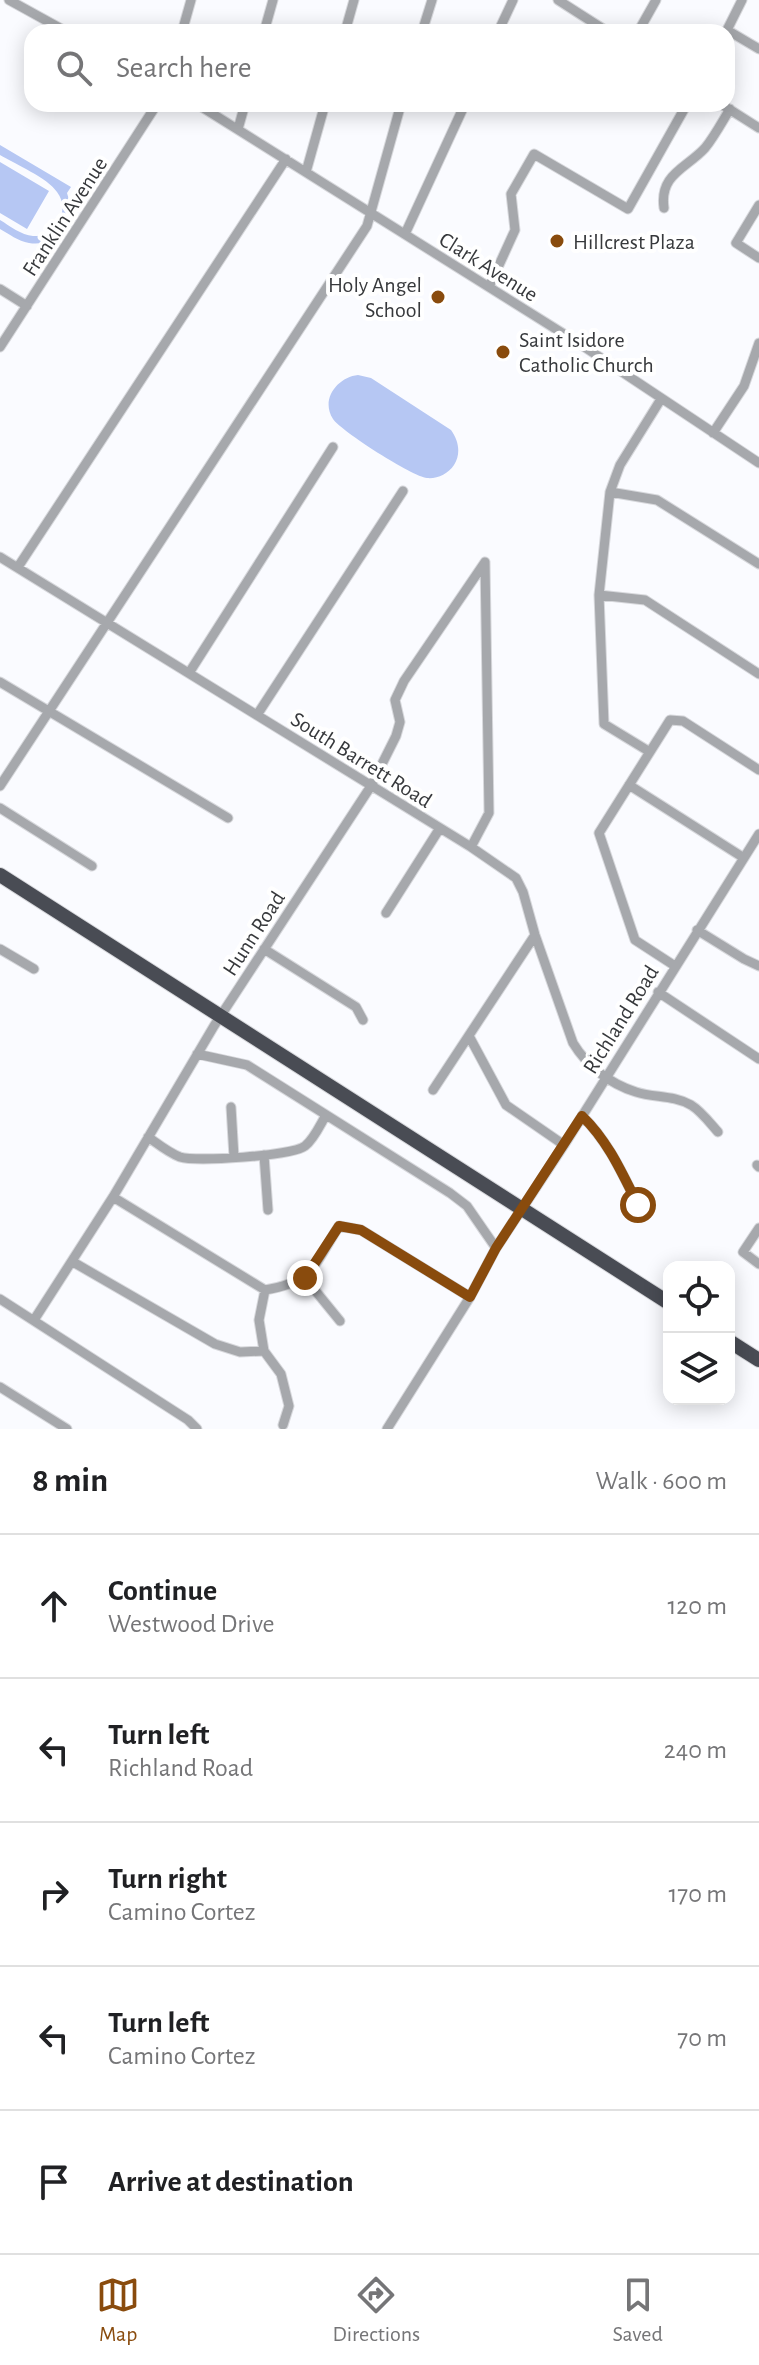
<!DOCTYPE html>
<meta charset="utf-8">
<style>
:root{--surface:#fff;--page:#f6f6f6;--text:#202124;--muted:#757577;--line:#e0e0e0;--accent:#894b0d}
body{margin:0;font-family:"Alegreya Sans",sans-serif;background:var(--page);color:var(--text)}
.controls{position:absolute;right:24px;bottom:24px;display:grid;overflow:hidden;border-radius:16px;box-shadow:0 4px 20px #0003}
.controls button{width:72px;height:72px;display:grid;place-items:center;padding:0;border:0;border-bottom:2px solid var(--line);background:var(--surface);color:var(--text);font:40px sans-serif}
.stop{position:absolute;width:24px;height:24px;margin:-18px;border:6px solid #894b0d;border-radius:50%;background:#fff}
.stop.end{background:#894b0d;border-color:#fff;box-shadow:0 2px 8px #0008}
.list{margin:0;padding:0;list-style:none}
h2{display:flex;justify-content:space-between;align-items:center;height:104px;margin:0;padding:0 32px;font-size:34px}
h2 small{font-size:26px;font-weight:400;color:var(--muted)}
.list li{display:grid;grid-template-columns:52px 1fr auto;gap:24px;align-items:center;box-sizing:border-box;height:144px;padding:0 32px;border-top:2px solid var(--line)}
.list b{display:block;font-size:30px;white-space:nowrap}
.list p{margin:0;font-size:26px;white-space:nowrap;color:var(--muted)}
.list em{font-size:26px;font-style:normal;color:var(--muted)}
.icon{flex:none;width:44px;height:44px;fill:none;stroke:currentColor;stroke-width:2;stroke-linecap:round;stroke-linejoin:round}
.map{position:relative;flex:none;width:759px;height:1429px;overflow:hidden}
.search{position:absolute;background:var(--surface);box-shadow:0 4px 20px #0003;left:24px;right:24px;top:24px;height:88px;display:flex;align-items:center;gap:20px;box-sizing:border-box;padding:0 28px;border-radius:24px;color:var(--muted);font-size:30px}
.sheet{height:824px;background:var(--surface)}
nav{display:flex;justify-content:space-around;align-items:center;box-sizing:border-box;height:112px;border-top:2px solid var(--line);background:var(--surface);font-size:22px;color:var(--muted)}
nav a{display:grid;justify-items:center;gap:4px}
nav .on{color:var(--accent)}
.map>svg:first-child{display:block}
.green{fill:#b6c7f3}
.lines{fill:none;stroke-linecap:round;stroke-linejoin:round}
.minor-casing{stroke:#d7d8dc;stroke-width:11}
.highway-casing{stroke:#d7d8dc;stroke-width:16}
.minor{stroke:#a6a8ac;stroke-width:9}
.highway{stroke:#494c54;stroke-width:14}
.route{stroke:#894b0d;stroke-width:10}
.poi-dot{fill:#894b0d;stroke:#fff;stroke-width:3}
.labels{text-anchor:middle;stroke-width:8;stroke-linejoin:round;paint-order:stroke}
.street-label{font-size:22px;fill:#37393c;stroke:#fff}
.poi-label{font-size:22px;fill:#37393c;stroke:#fff;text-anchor:start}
</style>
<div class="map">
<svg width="759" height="1429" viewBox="0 0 759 1429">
<rect width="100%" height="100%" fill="#fafbff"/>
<path class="green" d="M 0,145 L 71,187 L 67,193 C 76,219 58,248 29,243 C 18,241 9,234 0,229 L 0,220 C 10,226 21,235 33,236 C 56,237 71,210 57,192 C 48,178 15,164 0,155 Z
M 0,162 L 49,191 L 27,229 L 0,213 Z
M 358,375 L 371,378 L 451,430 C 459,441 461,454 454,465 C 448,474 437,479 427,478 C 413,477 341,431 333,419 C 320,399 338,377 358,375 Z"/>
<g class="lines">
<defs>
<path id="minor" d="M 9,0 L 67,32
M 558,0 L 608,32
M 727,30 L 759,49
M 182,32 L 191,0
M 264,32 L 273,0
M 345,32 L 354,0
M 422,32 L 432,0
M 498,32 L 513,0
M 638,32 L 656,0
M 726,32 L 742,0
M 197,104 L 583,346 L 759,463
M 721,104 L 759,128
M 238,129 L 245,104
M 306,172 L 325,104
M 759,205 L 736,243 L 759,258
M 664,208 C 659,174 687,168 705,148 C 714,137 722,122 730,109
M 405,234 L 465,104
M 489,287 L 515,230 L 511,194 L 534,154 L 628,209 L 687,104
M 0,289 L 27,306
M 0,347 L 157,104
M 713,433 L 744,386 L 759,343
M 610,492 L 657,500 L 759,564
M 0,557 L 471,847 L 516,878 L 523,892 L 535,935 L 573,1043 C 587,1066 610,1084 636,1092 C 655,1098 673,1095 691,1105 C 701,1111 710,1123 718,1132
M 18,567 L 286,159
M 599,595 L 645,600 L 759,674
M 189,673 L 333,447
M 0,682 L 228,818
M 257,715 L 403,491
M 650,752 L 604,724 L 599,595 L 610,492 L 620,465 L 661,399
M 629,785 L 744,858
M 0,786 L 367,226 L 401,104
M 0,808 L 92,866
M 471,847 L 489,813 L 485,562
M 386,913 L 440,828
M 697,930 L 744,959 L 759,966
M 0,949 L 34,969
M 264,949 L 356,1007 L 363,1020
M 675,966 L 635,940 L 599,833 L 670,720 L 683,721 L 759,770
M 658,992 L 759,1059
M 469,1036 L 506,1105 L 564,1145
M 197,1054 L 247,1065 L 450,1193 L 467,1206 L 496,1248
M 433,1090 L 535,935
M 231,1107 L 234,1157
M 582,1116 C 608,1141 622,1173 638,1205
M 148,1137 C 158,1144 169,1153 180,1157 C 196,1162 292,1156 305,1146 C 314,1139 320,1125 326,1115
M 264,1155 L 268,1210
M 757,1165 L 759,1167
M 113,1197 L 265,1290 C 314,1282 314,1265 339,1226 L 361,1230 L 470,1297
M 759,1228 L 743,1252 L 759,1264
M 73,1262 L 215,1344 L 240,1352 L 264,1351
M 305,1278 L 340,1321
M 265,1290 L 259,1320 L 264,1351 L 281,1374 L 289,1406 L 283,1425
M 0,1299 L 188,1420 L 197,1429
M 34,1320 L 113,1197 L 214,1026 L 371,786 L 396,736 L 400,722 L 395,700 L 404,681 L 485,562
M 0,1387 L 67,1429
M 387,1429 L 470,1297 L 496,1248 L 564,1145 L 759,834"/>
<path id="highway" d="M 0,875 L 669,1303
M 729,1341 L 759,1360"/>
</defs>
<use href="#minor" class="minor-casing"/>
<use href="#highway" class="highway-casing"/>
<use href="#minor" class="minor"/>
<use href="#highway" class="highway"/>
</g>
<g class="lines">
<path class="route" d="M 305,1278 L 339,1226 L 361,1230 L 470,1297 L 496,1248 L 582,1116 C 608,1141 622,1173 638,1205"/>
</g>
<g class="poi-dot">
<circle cx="557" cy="241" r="8"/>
<circle cx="438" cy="297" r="8"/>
<circle cx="503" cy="352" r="8"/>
</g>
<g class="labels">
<g class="street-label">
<text transform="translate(64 216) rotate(-57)" y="8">Franklin Avenue</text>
<text transform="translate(489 266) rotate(32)" y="8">Clark Avenue</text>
<text transform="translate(362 759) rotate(32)" y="8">South Barrett Road</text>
<text transform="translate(253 933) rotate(-57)" y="8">Hunn Road</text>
<text transform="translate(620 1019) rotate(-58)" y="8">Richland Road</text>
</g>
<g class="poi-label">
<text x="573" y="249">Hillcrest Plaza</text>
<text x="422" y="292" text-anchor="end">Holy Angel<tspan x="422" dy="25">School</tspan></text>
<text x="519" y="347">Saint Isidore<tspan x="519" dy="25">Catholic Church</tspan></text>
</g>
</g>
</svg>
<div class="controls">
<button><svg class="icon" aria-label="locate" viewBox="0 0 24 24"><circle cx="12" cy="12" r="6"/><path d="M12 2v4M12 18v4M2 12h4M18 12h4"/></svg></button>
<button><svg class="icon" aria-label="layers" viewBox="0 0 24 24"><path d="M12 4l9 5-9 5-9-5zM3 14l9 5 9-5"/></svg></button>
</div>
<div class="stop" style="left:638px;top:1205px"></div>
<div class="stop end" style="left:305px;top:1278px"></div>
<div class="search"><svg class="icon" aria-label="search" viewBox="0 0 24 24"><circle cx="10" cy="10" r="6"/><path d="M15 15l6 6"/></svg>Search here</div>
</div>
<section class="sheet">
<h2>8 min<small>Walk · 600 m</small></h2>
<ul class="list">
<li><svg class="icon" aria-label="ahead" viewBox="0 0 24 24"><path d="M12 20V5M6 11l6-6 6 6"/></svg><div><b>Continue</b><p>Westwood Drive</p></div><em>120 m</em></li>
<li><svg class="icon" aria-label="left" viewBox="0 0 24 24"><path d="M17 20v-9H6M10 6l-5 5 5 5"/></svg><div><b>Turn left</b><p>Richland Road</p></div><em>240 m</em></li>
<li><svg class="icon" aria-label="right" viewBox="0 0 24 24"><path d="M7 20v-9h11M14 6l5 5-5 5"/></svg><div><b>Turn right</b><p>Camino Cortez</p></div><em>170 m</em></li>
<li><svg class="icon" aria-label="left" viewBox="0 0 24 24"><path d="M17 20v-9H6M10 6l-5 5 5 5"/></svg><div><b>Turn left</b><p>Camino Cortez</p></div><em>70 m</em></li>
<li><svg class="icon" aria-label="arrive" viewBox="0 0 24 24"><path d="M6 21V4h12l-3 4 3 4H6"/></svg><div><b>Arrive at destination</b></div></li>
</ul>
</section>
<nav>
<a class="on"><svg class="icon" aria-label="map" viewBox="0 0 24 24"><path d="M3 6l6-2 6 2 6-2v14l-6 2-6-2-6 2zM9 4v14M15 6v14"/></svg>Map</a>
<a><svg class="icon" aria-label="directions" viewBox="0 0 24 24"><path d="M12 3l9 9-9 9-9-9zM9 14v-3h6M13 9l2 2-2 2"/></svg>Directions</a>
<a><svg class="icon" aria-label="saved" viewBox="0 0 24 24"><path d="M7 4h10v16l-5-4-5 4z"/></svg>Saved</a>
</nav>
